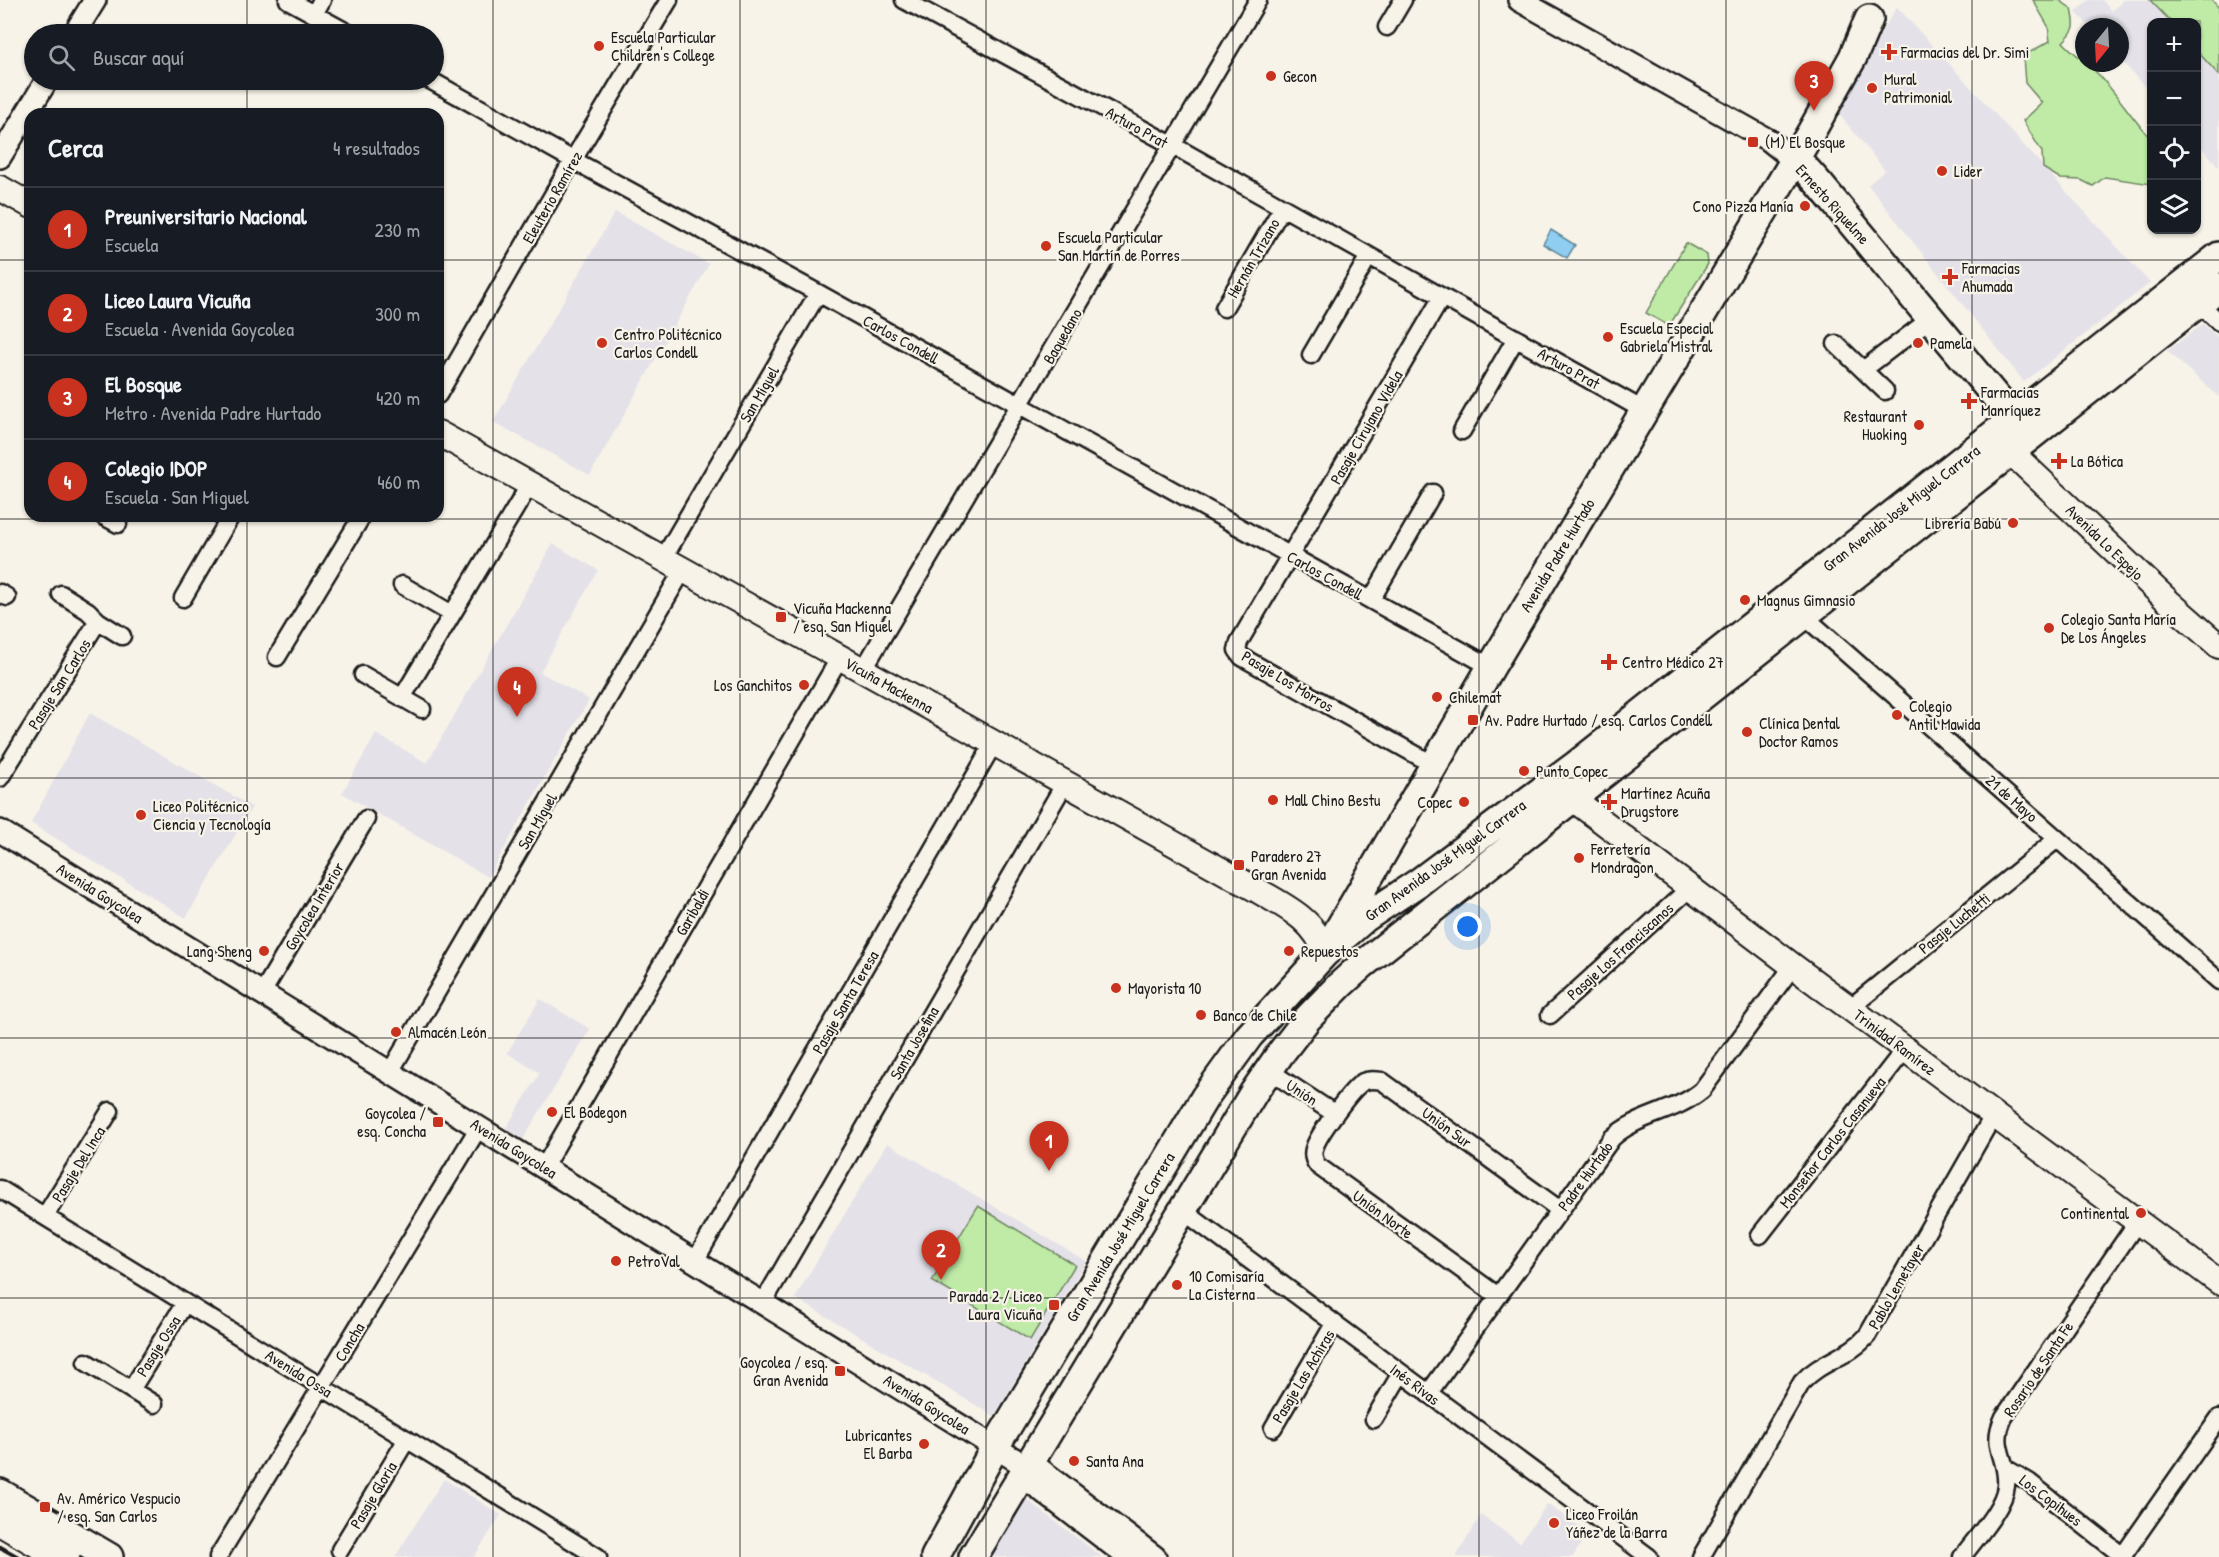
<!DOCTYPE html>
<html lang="es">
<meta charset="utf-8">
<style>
:root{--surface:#171b24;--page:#242831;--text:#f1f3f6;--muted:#9ea1a6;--line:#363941;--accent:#c8321e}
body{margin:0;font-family:"Patrick Hand",sans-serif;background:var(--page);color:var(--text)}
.controls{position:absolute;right:18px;top:18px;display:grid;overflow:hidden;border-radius:12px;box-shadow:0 2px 4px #0004}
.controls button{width:54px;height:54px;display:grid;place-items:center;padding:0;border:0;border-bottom:2px solid var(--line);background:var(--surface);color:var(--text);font:30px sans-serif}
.compass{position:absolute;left:2075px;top:18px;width:54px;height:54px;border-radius:50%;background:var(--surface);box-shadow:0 2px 4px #0004;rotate:198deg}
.you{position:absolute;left:1468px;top:927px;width:21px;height:21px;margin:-15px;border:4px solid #fff;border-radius:50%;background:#1a73e8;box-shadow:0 0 0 9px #1a73e833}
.badge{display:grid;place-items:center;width:39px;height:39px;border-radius:50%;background:var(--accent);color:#fff;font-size:20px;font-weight:700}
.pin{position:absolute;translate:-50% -50px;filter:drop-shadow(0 2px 3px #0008)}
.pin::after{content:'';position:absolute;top:32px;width:21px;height:18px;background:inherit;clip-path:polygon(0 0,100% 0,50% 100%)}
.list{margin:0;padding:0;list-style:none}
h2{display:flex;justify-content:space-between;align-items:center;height:78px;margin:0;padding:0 24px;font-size:26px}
h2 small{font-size:20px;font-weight:400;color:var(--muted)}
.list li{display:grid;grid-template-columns:39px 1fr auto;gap:18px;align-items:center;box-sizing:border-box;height:84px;padding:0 24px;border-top:2px solid var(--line)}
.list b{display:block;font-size:22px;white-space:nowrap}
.list p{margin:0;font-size:20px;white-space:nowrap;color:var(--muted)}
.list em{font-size:20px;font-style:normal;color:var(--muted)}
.icon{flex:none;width:33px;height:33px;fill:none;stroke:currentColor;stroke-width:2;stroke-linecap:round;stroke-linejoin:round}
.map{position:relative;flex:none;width:2219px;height:1557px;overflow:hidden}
.search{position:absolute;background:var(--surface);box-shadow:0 2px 4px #0004;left:24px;top:24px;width:420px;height:66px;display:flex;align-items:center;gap:15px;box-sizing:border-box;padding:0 21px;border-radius:33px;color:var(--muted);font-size:22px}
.panel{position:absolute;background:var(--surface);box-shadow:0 2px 4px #0004;left:24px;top:108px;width:420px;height:414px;border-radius:18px}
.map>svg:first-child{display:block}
.built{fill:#e4e1e9}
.green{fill:#bfeba7;stroke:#6e8462;stroke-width:1.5}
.water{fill:#8fcef0;stroke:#61879b;stroke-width:1.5}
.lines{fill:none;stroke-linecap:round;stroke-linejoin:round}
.minor-casing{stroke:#1c1c1c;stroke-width:21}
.tertiary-casing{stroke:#1c1c1c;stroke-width:26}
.secondary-casing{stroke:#1c1c1c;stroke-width:28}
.primary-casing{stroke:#1c1c1c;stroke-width:32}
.motorway-casing{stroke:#1c1c1c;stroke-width:34}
.minor{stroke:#f7f3e8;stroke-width:16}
.tertiary{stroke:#f7f3e8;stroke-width:21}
.secondary{stroke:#f7f3e8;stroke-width:24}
.primary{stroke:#f7f3e8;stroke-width:27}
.motorway{stroke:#f7f3e8;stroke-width:30}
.rail{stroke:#1c1c1c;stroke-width:4.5}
.grid{fill:none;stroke:#1c1c1c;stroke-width:1.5;stroke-opacity:0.55}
.poi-dot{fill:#c8321e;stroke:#f7f3e8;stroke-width:2}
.labels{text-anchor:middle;stroke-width:4.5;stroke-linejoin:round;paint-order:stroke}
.poi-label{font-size:16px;fill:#1c1c1c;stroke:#f7f3e8;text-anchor:start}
.street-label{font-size:16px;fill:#1c1c1c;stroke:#f7f3e8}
</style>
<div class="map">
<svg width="2219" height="1557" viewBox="0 0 2219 1557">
<rect width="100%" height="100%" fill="#f7f3e8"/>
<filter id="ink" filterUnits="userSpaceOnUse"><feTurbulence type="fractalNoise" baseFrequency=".0167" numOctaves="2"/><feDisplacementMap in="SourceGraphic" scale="12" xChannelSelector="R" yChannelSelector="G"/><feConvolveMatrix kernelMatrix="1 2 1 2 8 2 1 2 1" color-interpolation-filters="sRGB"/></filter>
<g filter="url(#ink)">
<path class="built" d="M 2089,0 L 2102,0 L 2112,11 L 2124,0 L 2150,0 L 2171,22 L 2152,22 L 2151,94 L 2120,59 L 2120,27 L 2090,27 L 2076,12 Z
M 1897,7 L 2150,283 L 2024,382 L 1868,185 L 1885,170 L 1834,108 Z
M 2197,51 L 2219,75 L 2219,167 L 2197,142 Z
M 615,212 L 709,264 L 590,475 L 493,422 Z
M 2203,324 L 2219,338 L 2219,397 L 2167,351 Z
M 553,544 L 598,570 L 540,672 L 589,700 L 488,877 L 342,793 L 376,734 L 427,763 Z
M 90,713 L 252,807 L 186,918 L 31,823 Z
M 540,999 L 590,1029 L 523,1139 L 506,1128 L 540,1073 L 507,1053 Z
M 887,1143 L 1086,1261 L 994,1416 L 795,1298 Z
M 444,1479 L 501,1515 L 474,1557 L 395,1557 Z
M 1022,1496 L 1102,1557 L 987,1557 Z
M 1547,1504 L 1588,1532 L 1573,1557 L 1456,1557 L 1481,1515 L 1520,1543 Z"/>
<path class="green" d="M 2033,0 L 2059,0 L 2072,9 C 2076,27 2076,29 2063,42 C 2074,54 2087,62 2097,73 C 2117,94 2132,118 2151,139 L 2151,184 L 2105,177 L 2093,186 L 2081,180 L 2061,179 L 2043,168 L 2042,152 L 2023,121 L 2042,103 L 2025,83 L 2023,56 L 2050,41 L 2048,26 Z
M 2150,0 L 2212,0 L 2219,8 L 2219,75 L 2197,51 L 2196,22 L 2171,22 Z
M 1686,243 L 1707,255 L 1708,264 L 1669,326 L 1646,313 Z
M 978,1206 L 1075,1265 L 1030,1340 L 932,1281 Z"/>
<path class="water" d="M 1551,230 L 1575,245 L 1567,258 L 1543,244 Z"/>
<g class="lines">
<defs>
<path id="minor" d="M 288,0 L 350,34
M 904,0 L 1172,145 L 1643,410
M 314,14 L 322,0
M 1387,27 L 1403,0
M 430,80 L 573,160 L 818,293 L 1491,667
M 2193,298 L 2219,322
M 1224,308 L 1282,208
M 1836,344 L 1885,391
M 1311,355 L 1369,256
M 1863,370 L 1930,319
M 438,395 L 573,160 L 669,0
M 1462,431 L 1516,338
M 103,516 L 118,524
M 663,559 L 818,293
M 402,585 L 452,614
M 0,593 L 7,597
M 61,594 L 88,611 L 98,621
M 183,598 L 231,516
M 1371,600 L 1433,493
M 1804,616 L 2219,981
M 277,657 L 362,516
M 863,670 L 1258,0
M 363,675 L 422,709
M 402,698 L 530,484
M 1434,765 L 1242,657 L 1237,650 L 1239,642 L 1442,297
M 0,778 L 98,621 L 122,636
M 262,993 L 366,819
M 1850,1008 L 2057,839
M 1550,1015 L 1690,888
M 1268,1070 L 1335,1114
M 390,1072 L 683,570
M 544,1167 L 840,657
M 0,1189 L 598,1557
M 1182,1210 L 1649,1557
M 45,1216 L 110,1111
M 1760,1235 L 1905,1049
M 695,1261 L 994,743
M 1498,1296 L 1318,1166 C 1314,1161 1312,1156 1314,1149 C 1317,1136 1352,1088 1363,1082 C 1369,1079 1376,1080 1382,1081 L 1560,1210
M 763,1303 L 1065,783
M 86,1362 L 154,1404
M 131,1390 L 185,1303
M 1428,1394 L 1612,1138 C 1638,1114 1675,1113 1702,1090 L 1793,966
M 1374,1419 L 1401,1373
M 1273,1428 L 1334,1324
M 2005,1468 L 2029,1482 L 2124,1557
M 340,1550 L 407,1439
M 218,1557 L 479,1127
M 1701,1557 L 1802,1382 C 1821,1361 1849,1357 1867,1336 L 1993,1116
M 1962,1557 C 1975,1539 2004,1508 2006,1486 C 2009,1458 1989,1448 2004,1417 L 2138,1221
M 2122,1557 L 2219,1418"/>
<path id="tertiary" d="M 1519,0 L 1770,141 L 1794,160
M 74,34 L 95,0
M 0,157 L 47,80
M 0,831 L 1027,1467 L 1041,1470 L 1155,1557
M 1027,1467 L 1033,1484 L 1128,1557"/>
<path id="secondary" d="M 0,188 L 30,205
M 438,433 L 1257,890 C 1284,906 1316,920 1325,953
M 1997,439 L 2169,602 L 2219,646
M 1573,799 L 1793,966 L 2219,1282"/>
<path id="primary" d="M 1794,160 L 1804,167 L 1821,186 L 2024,431
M 1336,934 L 1491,667 L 1810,134 L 1853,57 L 1869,19
M 0,1493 L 109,1557
M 935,1557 L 995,1447 L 1205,1097 L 1249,1036 L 1325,953 L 1365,918 L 1419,882 L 1576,765 L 2219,256
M 973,1557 L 1254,1092 L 1280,1054 L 1307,1019 L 1340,985 L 1362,965 L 2219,287"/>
<path id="motorway" d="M 0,1520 L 64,1557"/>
</defs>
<use href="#minor" class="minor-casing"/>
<use href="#tertiary" class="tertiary-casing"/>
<use href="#secondary" class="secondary-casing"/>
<use href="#primary" class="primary-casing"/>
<use href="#motorway" class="motorway-casing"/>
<use href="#minor" class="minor"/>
<use href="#tertiary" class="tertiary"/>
<use href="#secondary" class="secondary"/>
<use href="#primary" class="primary"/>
<use href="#motorway" class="motorway"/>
<path class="rail" d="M 0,1547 L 18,1557"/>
</g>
</g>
<path class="grid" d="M 247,0 L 247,34M 493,0 L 493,1557M 740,0 L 740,1557M 986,0 L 986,1557M 1233,0 L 1233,1557M 1479,0 L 1479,1557M 1726,0 L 1726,1557M 1972,0 L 1972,1557M 247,80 L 247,114M 0,260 L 30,260M 438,260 L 2219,260M 247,516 L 247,1557M 0,519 L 2219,519M 0,778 L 2219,778M 0,1038 L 2219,1038M 0,1298 L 2219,1298"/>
<g class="poi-dot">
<circle cx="599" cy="46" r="6"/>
<path d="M1886 43h6v6h6v6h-6v6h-6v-6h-6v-6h6z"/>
<circle cx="1271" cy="76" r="6"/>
<circle cx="1872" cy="88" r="6"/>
<rect x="1747" y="136" width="12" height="12" rx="3"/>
<circle cx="1942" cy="171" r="6"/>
<circle cx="1805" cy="206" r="6"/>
<circle cx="1046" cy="246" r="6"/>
<path d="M1947 268h6v6h6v6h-6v6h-6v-6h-6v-6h6z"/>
<circle cx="1608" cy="337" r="6"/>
<circle cx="602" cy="343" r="6"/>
<circle cx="1918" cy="343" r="6"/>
<path d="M1966 392h6v6h6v6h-6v6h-6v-6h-6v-6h6z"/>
<circle cx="1919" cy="425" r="6"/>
<path d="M2056 452h6v6h6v6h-6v6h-6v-6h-6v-6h6z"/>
<circle cx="2013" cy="523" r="6"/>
<circle cx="1745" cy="600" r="6"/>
<rect x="775" y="611" width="12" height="12" rx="3"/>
<circle cx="2049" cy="628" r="6"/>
<path d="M1606 653h6v6h6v6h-6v6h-6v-6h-6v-6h6z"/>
<circle cx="804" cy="685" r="6"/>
<circle cx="1437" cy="697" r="6"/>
<circle cx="1897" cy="715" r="6"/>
<rect x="1467" y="714" width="12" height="12" rx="3"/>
<circle cx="1747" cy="732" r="6"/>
<circle cx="1524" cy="771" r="6"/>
<circle cx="1273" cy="800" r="6"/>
<circle cx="1464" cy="802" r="6"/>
<path d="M1606 793h6v6h6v6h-6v6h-6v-6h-6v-6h6z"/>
<circle cx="141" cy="815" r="6"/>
<circle cx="1579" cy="858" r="6"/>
<rect x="1233" y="859" width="12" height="12" rx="3"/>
<circle cx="264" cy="951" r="6"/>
<circle cx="1289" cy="951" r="6"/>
<circle cx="1116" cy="988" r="6"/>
<circle cx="1201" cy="1015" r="6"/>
<circle cx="396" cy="1032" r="6"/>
<circle cx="552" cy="1112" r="6"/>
<rect x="432" y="1116" width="12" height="12" rx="3"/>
<circle cx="2141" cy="1213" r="6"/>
<circle cx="616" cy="1261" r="6"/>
<circle cx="1177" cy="1285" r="6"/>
<rect x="1048" y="1299" width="12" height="12" rx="3"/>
<rect x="834" y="1365" width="12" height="12" rx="3"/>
<circle cx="924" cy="1444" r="6"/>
<circle cx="1074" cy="1461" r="6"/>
<rect x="39" y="1501" width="12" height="12" rx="3"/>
<circle cx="1554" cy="1523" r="6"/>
</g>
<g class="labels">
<g class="poi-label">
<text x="611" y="43">Escuela Particular<tspan x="611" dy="18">Children's College</tspan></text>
<text x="1901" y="58">Farmacias del Dr. Simi</text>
<text x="1283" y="82">Gecon</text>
<text x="1884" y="85">Mural<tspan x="1884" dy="18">Patrimonial</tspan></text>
<text x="1765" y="148">(M) El Bosque</text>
<text x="1954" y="177">Lider</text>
<text x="1793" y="212" text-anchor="end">Cono Pizza Manía</text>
<text x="1058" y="243">Escuela Particular<tspan x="1058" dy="18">San Martín de Porres</tspan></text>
<text x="1962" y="274">Farmacias<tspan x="1962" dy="18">Ahumada</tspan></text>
<text x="1620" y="334">Escuela Especial<tspan x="1620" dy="18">Gabriela Mistral</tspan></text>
<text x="614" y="340">Centro Politécnico<tspan x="614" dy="18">Carlos Condell</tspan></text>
<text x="1930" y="349">Pamela</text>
<text x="1981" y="398">Farmacias<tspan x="1981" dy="18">Manríquez</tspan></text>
<text x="1907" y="422" text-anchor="end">Restaurant<tspan x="1907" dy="18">Huoking</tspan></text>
<text x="2071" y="467">La Bótica</text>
<text x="2001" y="529" text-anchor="end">Librería Babú</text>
<text x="1757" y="606">Magnus Gimnasio</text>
<text x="793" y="614">Vicuña Mackenna<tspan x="793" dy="18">/ esq. San Miguel</tspan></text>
<text x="2061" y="625">Colegio Santa María<tspan x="2061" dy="18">De Los Ángeles</tspan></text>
<text x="1622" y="668">Centro Médico 27</text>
<text x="792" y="691" text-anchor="end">Los Ganchitos</text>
<text x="1449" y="703">Chilemat</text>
<text x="1909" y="712">Colegio<tspan x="1909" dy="18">Antil Mawida</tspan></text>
<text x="1485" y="726">Av. Padre Hurtado / esq. Carlos Condell</text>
<text x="1759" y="729">Clínica Dental<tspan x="1759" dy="18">Doctor Ramos</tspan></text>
<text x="1536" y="777">Punto Copec</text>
<text x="1621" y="799">Martínez Acuña<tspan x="1621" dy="18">Drugstore</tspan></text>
<text x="1285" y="806">Mall Chino Bestu</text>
<text x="1452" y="808" text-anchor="end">Copec</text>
<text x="153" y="812">Liceo Politécnico<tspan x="153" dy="18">Ciencia y Tecnología</tspan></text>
<text x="1591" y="855">Ferretería<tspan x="1591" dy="18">Mondragon</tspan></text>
<text x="1251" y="862">Paradero 27<tspan x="1251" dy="18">Gran Avenida</tspan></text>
<text x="252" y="957" text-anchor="end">Lang Sheng</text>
<text x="1301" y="957">Repuestos</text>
<text x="1128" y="994">Mayorista 10</text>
<text x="1213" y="1021">Banco de Chile</text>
<text x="408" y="1038">Almacén León</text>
<text x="564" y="1118">El Bodegon</text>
<text x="426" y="1119" text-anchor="end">Goycolea /<tspan x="426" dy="18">esq. Concha</tspan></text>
<text x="2129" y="1219" text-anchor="end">Continental</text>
<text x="628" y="1267">PetroVal</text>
<text x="1189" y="1282">10 Comisaría<tspan x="1189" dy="18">La Cisterna</tspan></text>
<text x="1042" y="1302" text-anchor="end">Parada 2 / Liceo<tspan x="1042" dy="18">Laura Vicuña</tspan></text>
<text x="828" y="1368" text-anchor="end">Goycolea / esq.<tspan x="828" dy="18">Gran Avenida</tspan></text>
<text x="912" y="1441" text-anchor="end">Lubricantes<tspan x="912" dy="18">El Barba</tspan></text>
<text x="1086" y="1467">Santa Ana</text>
<text x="57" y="1504">Av. Américo Vespucio<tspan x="57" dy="18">/ esq. San Carlos</tspan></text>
<text x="1566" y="1520">Liceo Froilán<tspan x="1566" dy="18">Yáñez de la Barra</tspan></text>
</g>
<g class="street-label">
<text transform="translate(1137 127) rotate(29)" y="6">Arturo Prat</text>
<text transform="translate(552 197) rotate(-60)" y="6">Eleuterio Ramírez</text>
<text transform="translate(1833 204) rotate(48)" y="6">Ernesto Riquelme</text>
<text transform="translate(1253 258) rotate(-60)" y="6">Hernán Trizano</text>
<text transform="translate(1062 336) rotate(-60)" y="6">Baquedano</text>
<text transform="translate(901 339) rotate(29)" y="6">Carlos Condell</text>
<text transform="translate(1569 368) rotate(29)" y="6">Arturo Prat</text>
<text transform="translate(759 394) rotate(-60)" y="6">San Miguel</text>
<text transform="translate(1366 427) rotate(-60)" y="6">Pasaje Cirujano Videla</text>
<text transform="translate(1901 508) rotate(-38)" y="6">Gran Avenida José Miguel Carrera</text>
<text transform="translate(2105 542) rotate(44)" y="6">Avenida Lo Espejo</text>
<text transform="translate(1557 555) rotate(-59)" y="6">Avenida Padre Hurtado</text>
<text transform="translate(1325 575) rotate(29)" y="6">Carlos Condell</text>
<text transform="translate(1288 681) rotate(31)" y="6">Pasaje Los Morros</text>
<text transform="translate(59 684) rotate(-58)" y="6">Pasaje San Carlos</text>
<text transform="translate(889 685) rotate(29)" y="6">Vicuña Mackenna</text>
<text transform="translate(2012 798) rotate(41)" y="6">21 de Mayo</text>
<text transform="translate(537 821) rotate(-60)" y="6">San Miguel</text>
<text transform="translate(1445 860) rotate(-36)" y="6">Gran Avenida José Miguel Carrera</text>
<text transform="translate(100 893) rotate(32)" y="6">Avenida Goycolea</text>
<text transform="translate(314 906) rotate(-59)" y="6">Goycolea Interior</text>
<text transform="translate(692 912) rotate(-60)" y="6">Garibaldi</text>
<text transform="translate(1954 923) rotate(-39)" y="6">Pasaje Luchetti</text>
<text transform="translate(1620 951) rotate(-42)" y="6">Pasaje Los Franciscanos</text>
<text transform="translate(845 1002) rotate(-60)" y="6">Pasaje Santa Teresa</text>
<text transform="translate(1895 1042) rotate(37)" y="6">Trinidad Ramírez</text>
<text transform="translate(914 1043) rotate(-60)" y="6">Santa Josefina</text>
<text transform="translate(1302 1092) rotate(33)" y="6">Unión</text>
<text transform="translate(1447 1127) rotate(36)" y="6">Unión Sur</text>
<text transform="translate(1832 1142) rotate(-52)" y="6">Monseñor Carlos Casanueva</text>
<text transform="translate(514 1148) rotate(32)" y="6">Avenida Goycolea</text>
<text transform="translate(78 1164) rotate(-58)" y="6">Pasaje Del Inca</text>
<text transform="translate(1585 1176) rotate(-54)" y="6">Padre Hurtado</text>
<text transform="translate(1383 1214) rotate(36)" y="6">Unión Norte</text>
<text transform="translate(1120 1237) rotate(-59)" y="6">Gran Avenida José Miguel Carrera</text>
<text transform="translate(1896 1286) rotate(-60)" y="6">Pablo Lemetayer</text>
<text transform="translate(349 1342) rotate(-59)" y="6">Concha</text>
<text transform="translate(158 1346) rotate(-58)" y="6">Pasaje Ossa</text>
<text transform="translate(2038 1369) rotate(-56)" y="6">Rosario de Santa Fe</text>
<text transform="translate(299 1373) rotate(32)" y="6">Avenida Ossa</text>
<text transform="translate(1303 1376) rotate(-59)" y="6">Pasaje Las Achiras</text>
<text transform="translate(1415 1384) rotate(37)" y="6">Inés Rivas</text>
<text transform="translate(927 1404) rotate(32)" y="6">Avenida Goycolea</text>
<text transform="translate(373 1495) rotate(-59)" y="6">Pasaje Gloria</text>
<text transform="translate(2051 1500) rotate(37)" y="6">Los Copihues</text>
</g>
</g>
</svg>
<div class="controls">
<button>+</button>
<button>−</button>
<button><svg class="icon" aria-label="locate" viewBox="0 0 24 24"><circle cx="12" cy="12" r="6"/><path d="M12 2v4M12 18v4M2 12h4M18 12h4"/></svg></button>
<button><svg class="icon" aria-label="layers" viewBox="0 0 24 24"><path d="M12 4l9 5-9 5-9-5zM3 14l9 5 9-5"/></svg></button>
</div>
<svg class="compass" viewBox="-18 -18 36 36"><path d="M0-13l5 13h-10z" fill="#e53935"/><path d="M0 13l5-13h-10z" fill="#9ea1a6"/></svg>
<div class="you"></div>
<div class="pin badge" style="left:1049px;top:1171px">1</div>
<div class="pin badge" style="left:941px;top:1280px">2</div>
<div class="pin badge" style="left:1814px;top:111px">3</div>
<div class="pin badge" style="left:517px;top:717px">4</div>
<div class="search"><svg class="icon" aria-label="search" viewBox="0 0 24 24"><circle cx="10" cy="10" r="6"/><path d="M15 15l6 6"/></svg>Buscar aquí</div>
<section class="panel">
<h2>Cerca<small>4 resultados</small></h2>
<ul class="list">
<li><span class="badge">1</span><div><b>Preuniversitario Nacional</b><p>Escuela</p></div><em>230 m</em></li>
<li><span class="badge">2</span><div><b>Liceo Laura Vicuña</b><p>Escuela · Avenida Goycolea</p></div><em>300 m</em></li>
<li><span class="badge">3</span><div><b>El Bosque</b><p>Metro · Avenida Padre Hurtado</p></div><em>420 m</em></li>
<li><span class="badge">4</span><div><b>Colegio IDOP</b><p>Escuela · San Miguel</p></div><em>460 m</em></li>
</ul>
</section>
</div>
